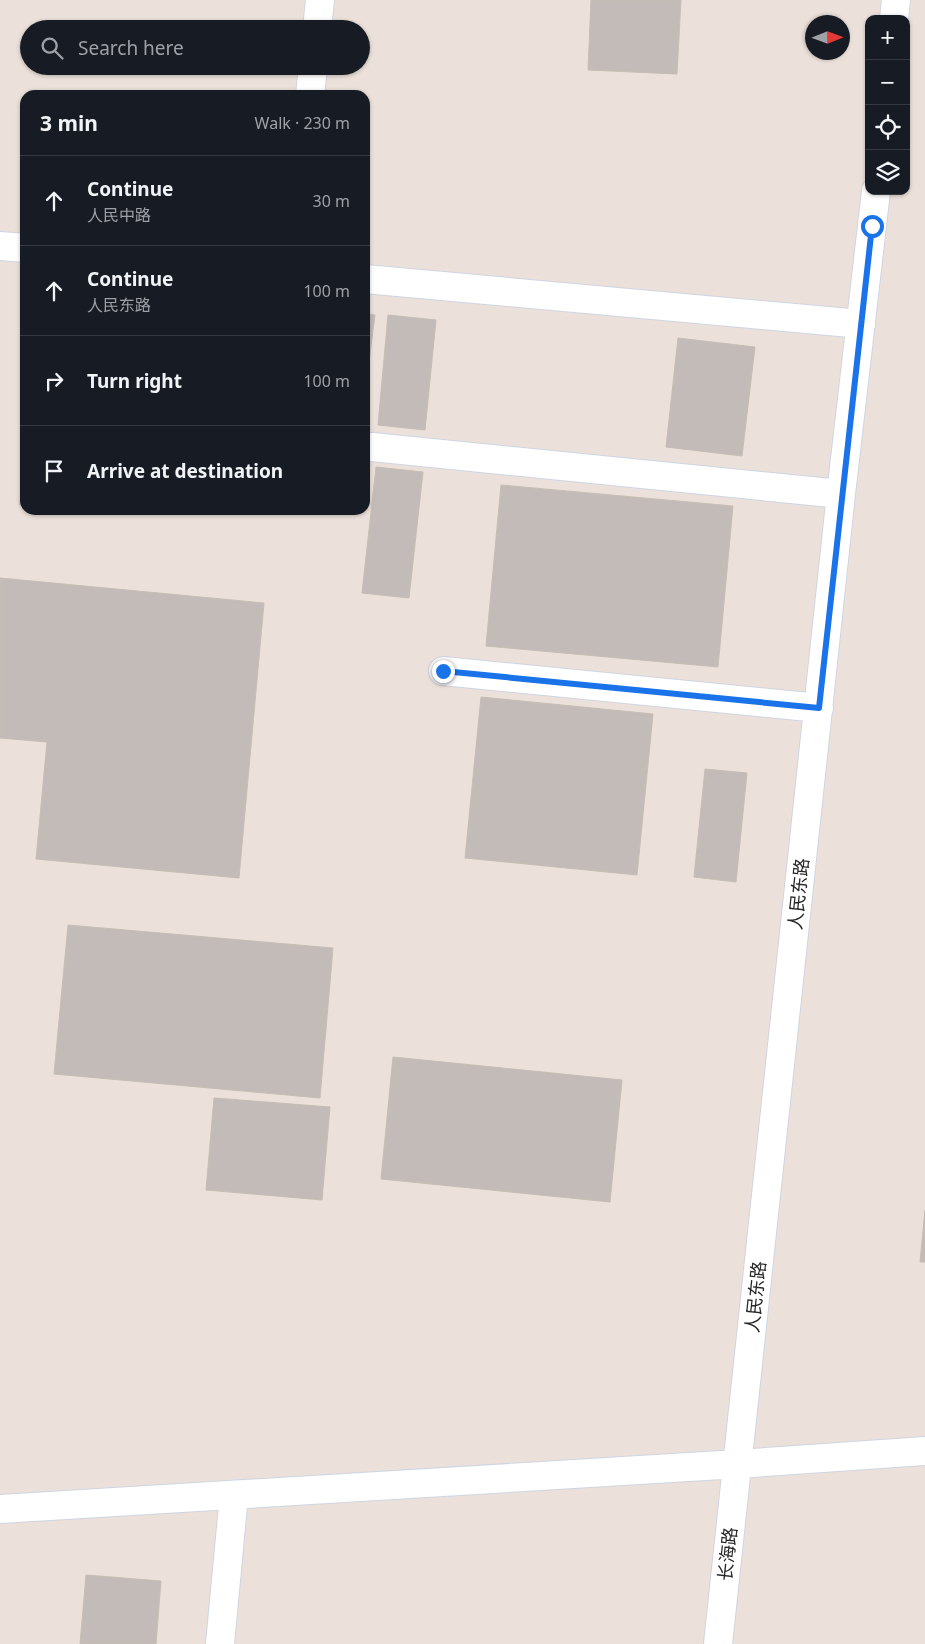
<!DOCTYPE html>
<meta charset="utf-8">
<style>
:root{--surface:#171b24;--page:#20242c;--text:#f1f3f6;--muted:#9ea1a6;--line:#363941}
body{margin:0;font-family:"Noto Sans","Noto Sans SC",sans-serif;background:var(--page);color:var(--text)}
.controls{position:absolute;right:15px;top:15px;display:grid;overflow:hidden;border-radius:10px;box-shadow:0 1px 4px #0004}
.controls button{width:45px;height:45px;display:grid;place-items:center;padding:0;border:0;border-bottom:1px solid var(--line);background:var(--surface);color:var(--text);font:25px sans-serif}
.compass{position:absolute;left:805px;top:15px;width:45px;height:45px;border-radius:50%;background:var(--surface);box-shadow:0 1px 4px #0004;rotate:89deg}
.stop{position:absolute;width:15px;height:15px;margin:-11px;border:4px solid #1a73e8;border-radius:50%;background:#fff}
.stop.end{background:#1a73e8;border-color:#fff;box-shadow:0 1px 5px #0008}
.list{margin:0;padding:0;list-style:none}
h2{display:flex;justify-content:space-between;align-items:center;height:65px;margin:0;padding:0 20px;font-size:21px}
h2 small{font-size:16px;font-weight:400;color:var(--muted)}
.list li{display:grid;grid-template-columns:32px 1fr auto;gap:15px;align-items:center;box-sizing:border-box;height:90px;padding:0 20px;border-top:1px solid var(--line)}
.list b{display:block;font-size:19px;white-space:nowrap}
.list p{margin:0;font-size:16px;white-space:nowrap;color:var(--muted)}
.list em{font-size:16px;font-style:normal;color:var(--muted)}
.icon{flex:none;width:28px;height:28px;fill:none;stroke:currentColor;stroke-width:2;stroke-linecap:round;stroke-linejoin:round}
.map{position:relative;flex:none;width:925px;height:1644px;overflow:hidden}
.search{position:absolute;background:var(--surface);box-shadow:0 1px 4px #0004;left:20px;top:20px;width:350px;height:55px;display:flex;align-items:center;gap:12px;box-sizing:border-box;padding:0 18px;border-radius:28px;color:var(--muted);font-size:19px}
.panel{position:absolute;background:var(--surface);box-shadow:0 1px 4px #0004;left:20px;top:90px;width:350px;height:425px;border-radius:15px}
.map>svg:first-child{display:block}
.building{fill:#c3bbb7;stroke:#c6bdb4}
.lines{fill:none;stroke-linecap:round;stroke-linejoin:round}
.minor-casing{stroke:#cfd5e1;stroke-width:30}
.minor{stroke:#fff;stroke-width:28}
.route{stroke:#1a73e8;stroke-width:6}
.labels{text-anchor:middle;stroke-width:4.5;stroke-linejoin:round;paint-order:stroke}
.street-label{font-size:18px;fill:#282828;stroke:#fff}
</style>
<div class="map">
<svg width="925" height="1644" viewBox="0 0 925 1644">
<rect width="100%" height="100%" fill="#ebe1da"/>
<path class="building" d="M 591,0 L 681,0 L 677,74 L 588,70 Z
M 365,314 L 375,315 L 365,392 Z
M 388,315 L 436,320 L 425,430 L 378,425 Z
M 678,338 L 755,347 L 742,456 L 666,447 Z
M 25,424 L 25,506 L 20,505 Z
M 376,467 L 423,472 L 409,598 L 362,593 Z
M 501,485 L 733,506 L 718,667 L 486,646 Z
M 0,578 L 264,603 L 239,878 L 36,859 L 47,742 L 0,738 Z
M 481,697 L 653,714 L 637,875 L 465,858 Z
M 705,769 L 747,773 L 736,882 L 694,877 Z
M 68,925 L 333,948 L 320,1098 L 54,1074 Z
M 393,1057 L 622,1080 L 610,1202 L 381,1179 Z
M 214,1098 L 330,1107 L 322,1200 L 206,1190 Z
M 925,1210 L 925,1262 L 920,1262 Z
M 86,1575 L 161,1581 L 156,1644 L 80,1644 Z"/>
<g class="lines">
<defs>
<path id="minor" d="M 894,19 L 896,0
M 317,29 L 320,0
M 310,95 L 313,66
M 0,246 L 25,248
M 365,279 L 861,324
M 372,447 L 841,494
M 443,671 L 819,708
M 0,1509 L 738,1464 L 925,1451
M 220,1644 L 234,1495
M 718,1644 L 841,494 L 876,191"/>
</defs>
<use href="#minor" class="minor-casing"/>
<use href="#minor" class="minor"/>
</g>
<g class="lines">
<path class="route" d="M 443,671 L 819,708 L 872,226"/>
</g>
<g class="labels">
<g class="street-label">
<text transform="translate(799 894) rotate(-84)" y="6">人民东路</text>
<text transform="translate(756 1297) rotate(-84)" y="6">人民东路</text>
<text transform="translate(728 1554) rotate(-84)" y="6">长海路</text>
</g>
</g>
</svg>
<div class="controls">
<button>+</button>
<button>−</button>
<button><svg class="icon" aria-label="locate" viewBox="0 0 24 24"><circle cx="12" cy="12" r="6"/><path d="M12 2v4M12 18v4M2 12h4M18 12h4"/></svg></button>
<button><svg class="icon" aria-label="layers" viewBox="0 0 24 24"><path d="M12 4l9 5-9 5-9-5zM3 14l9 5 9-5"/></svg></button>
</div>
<svg class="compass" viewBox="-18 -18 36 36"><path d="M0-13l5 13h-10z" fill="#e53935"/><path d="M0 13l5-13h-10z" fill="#9ea1a6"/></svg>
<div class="stop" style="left:872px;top:226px"></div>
<div class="stop end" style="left:443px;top:671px"></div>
<div class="search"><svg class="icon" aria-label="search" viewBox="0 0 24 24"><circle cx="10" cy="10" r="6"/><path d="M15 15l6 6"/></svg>Search here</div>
<section class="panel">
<h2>3 min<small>Walk · 230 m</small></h2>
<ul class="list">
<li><svg class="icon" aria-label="ahead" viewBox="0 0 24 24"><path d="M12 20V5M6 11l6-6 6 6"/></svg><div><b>Continue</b><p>人民中路</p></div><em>30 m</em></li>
<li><svg class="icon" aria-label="ahead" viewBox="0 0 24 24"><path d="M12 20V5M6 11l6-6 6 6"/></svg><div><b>Continue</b><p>人民东路</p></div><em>100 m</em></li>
<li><svg class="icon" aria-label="right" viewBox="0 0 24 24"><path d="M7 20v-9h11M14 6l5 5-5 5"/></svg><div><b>Turn right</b></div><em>100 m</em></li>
<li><svg class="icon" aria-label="arrive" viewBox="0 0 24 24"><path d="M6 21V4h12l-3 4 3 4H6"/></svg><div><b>Arrive at destination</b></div></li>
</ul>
</section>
</div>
